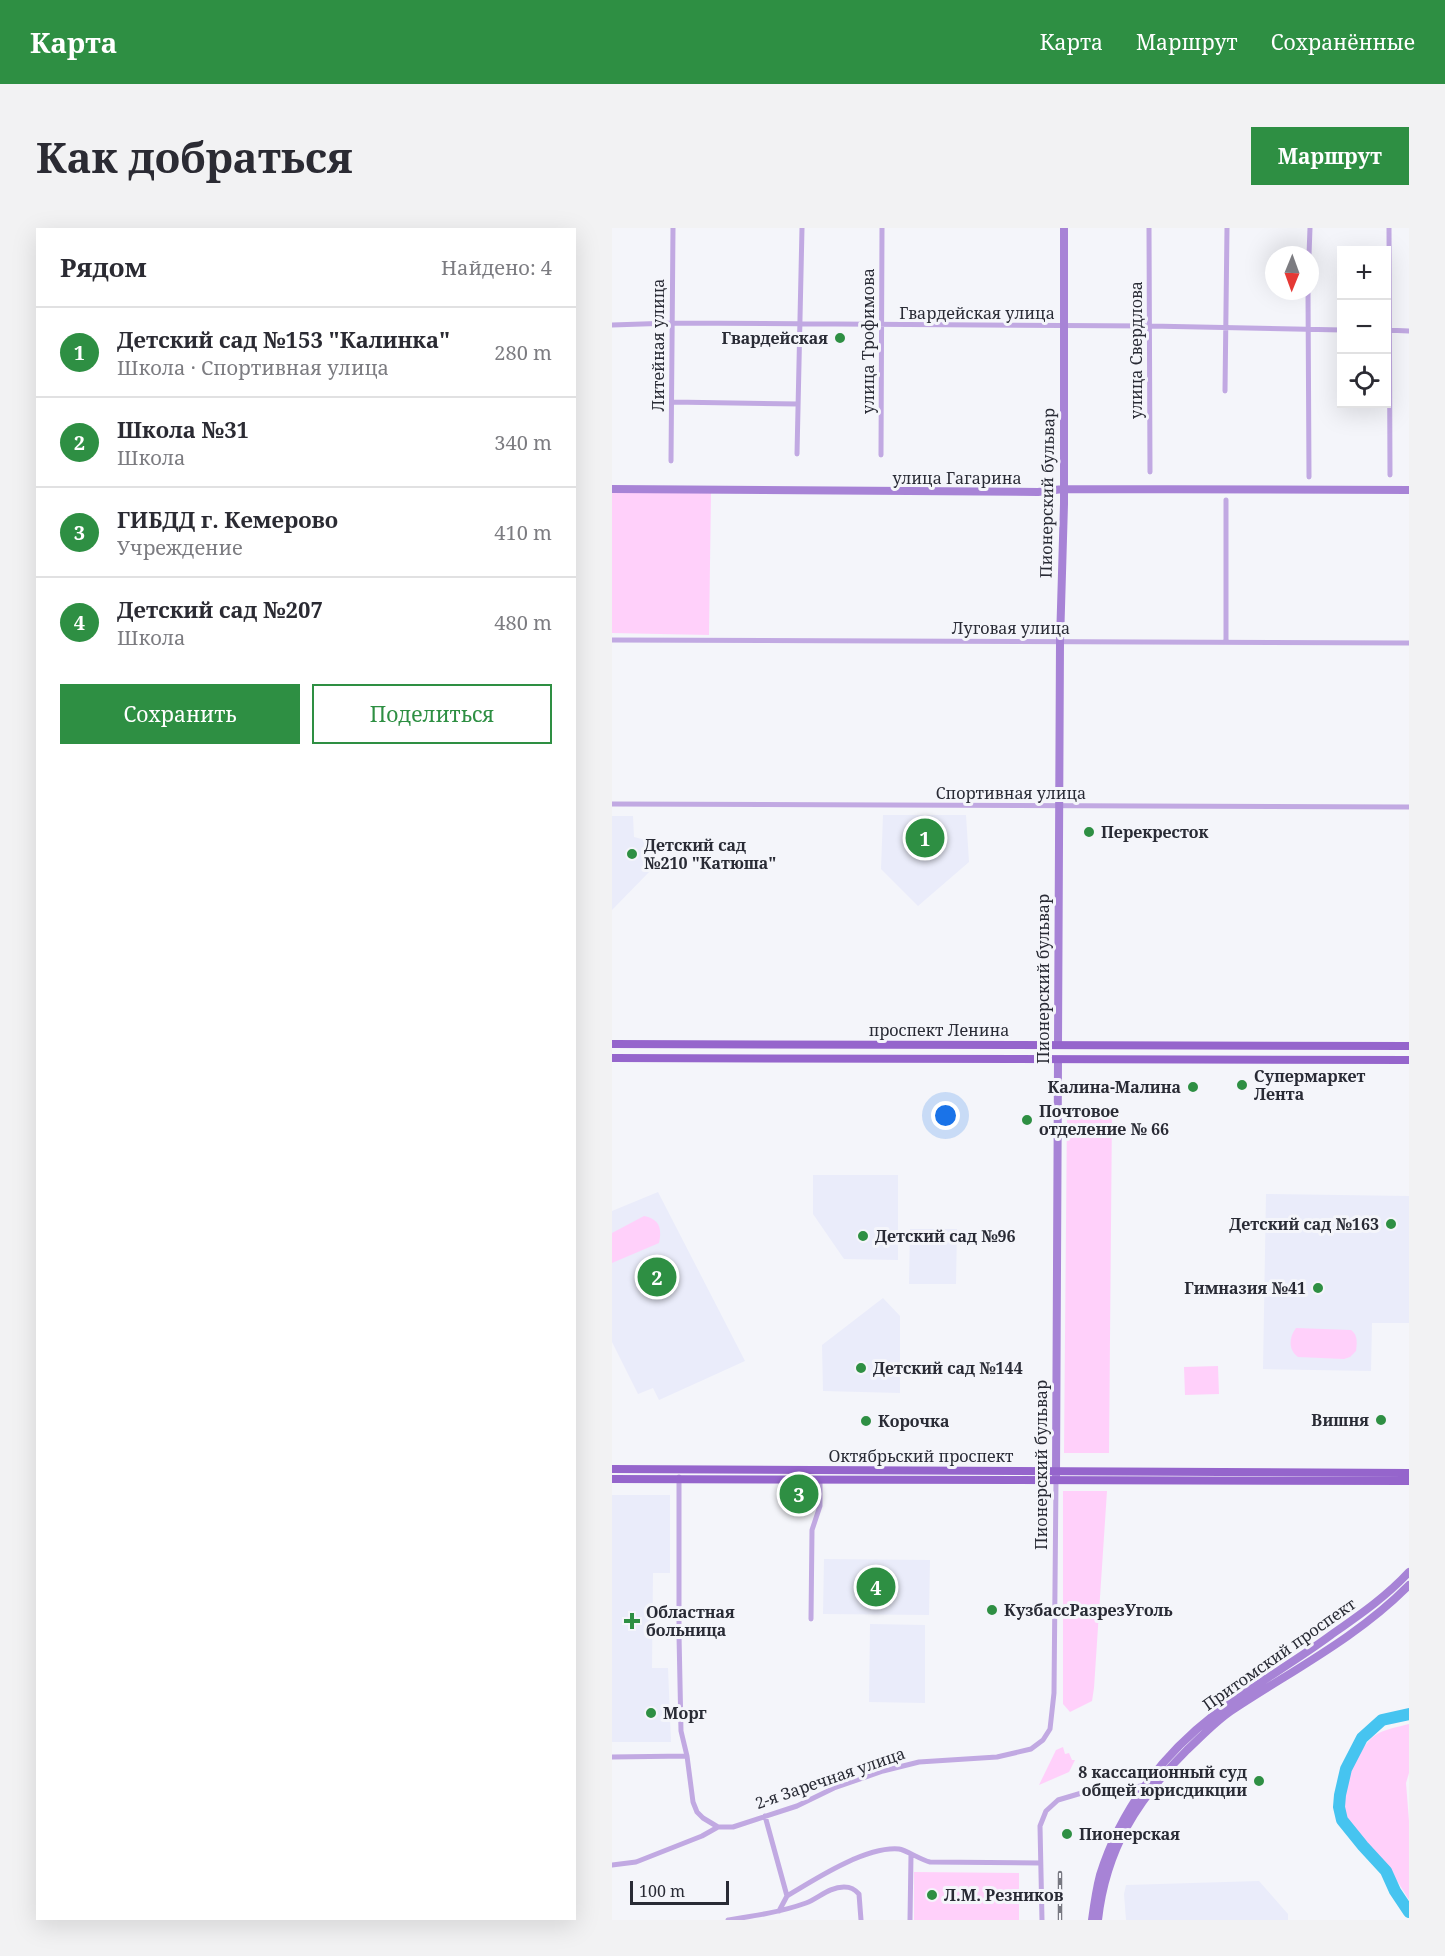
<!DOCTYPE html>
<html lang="ru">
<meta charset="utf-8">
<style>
:root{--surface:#fff;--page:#f2f2f3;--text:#2b2b33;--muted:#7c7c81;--line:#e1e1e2;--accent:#2e8f43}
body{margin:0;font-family:"Noto Serif",serif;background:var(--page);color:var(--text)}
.controls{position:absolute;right:18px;top:18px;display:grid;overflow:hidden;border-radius:0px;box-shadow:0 6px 24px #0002}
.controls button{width:54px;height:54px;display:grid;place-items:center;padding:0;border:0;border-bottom:2px solid var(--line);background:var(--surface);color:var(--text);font:30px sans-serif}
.compass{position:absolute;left:653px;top:18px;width:54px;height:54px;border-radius:50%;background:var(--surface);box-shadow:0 6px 24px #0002;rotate:181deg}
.scale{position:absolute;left:18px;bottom:15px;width:99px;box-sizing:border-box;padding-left:6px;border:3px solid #292b35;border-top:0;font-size:16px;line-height:21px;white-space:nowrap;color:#292b35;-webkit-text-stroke:4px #f4f5fa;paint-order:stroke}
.you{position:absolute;left:334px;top:888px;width:21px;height:21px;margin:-15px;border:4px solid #fff;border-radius:50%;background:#1a73e8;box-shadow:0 0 0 9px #1a73e833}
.badge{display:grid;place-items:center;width:39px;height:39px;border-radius:50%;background:var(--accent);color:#fff;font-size:20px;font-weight:700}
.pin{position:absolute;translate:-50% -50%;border:3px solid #fff;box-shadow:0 2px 6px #0006}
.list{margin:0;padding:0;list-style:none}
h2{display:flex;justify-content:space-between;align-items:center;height:78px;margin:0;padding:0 24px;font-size:26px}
h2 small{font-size:20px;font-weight:400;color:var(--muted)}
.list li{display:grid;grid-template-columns:39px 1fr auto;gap:18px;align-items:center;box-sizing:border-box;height:90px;padding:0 24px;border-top:2px solid var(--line)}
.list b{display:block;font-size:22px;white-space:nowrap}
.list p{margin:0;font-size:20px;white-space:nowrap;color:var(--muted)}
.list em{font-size:20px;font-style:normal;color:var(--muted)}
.actions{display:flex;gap:12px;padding:18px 24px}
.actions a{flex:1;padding:14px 0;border:2px solid var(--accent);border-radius:0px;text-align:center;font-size:21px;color:var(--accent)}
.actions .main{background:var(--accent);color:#fff}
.icon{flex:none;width:33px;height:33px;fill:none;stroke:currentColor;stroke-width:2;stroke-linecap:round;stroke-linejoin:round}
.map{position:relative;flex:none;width:797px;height:1692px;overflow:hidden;border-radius:0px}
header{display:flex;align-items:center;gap:36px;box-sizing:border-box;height:84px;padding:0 30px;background:var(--accent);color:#fff}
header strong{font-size:28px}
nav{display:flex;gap:33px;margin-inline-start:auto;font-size:21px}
.intro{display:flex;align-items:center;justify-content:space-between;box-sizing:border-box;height:144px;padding:0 36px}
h1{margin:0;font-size:42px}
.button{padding:15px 27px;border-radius:0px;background:var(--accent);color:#fff;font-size:21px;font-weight:700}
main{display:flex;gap:36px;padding:0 36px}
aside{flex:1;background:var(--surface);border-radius:0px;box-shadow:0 6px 24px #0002}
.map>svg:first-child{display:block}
.built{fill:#eaecfa}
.green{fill:#ffd0fa}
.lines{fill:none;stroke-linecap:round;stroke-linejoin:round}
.river{stroke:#46c4f0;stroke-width:12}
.street{stroke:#c1a9e2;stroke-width:5}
.secondary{stroke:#a783d6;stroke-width:8}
.primary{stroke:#9565cc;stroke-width:8}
.rail-casing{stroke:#777881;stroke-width:4.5}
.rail{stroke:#f4f5fa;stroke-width:2;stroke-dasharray:7;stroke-linecap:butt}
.poi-dot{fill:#2e8f43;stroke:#f4f5fa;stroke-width:2}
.labels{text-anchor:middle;stroke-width:6;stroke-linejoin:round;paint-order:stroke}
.street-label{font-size:16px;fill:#292b35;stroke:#f4f5fa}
.poi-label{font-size:16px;font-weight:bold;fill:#292b35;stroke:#f4f5fa;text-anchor:start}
</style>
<header>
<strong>Карта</strong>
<nav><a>Карта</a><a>Маршрут</a><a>Сохранённые</a></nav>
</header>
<div class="intro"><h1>Как добраться</h1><a class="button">Маршрут</a></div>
<main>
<aside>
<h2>Рядом<small>Найдено: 4</small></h2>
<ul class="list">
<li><span class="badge">1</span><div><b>Детский сад №153 &quot;Калинка&quot;</b><p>Школа · Спортивная улица</p></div><em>280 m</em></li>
<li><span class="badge">2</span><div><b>Школа №31</b><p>Школа</p></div><em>340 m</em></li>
<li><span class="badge">3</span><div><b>ГИБДД г. Кемерово</b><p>Учреждение</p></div><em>410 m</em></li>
<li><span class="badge">4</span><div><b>Детский сад №207</b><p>Школа</p></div><em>480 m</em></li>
</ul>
<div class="actions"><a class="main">Сохранить</a><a>Поделиться</a></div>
</aside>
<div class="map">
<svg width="797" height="1692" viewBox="0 0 797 1692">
<rect width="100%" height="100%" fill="#f4f5fa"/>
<path class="built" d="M 271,587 L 354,587 L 357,634 L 306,678 L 269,641 Z
M 0,588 L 21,588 L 22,609 L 37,613 L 42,639 L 0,682 Z
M 201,947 L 286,947 L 286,1032 L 232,1031 L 201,986 Z
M 46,964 L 133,1133 L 47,1172 L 41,1160 L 26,1166 L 0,1114 L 0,983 Z
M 654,966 L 797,968 L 797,1095 L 760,1095 L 759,1143 L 651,1141 Z
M 298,1001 L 345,1001 L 344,1056 L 297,1056 Z
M 271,1070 L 288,1088 L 288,1165 L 211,1163 L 210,1117 Z
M 0,1267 L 58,1267 L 58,1345 L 41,1345 L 40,1440 L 56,1440 L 59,1514 L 0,1514 Z
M 212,1331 L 318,1332 L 317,1387 L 211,1386 Z
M 258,1396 L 313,1397 L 313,1475 L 257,1474 Z
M 647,1653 L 676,1686 L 676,1692 L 514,1692 L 512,1666 L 514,1657 Z"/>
<path class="green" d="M 0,263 L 99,265 L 97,407 L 0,405 Z
M 455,882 L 500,882 L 497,1225 L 452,1225 Z
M 32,988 C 48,991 50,1001 47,1015 L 0,1035 L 0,1005 Z
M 684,1100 L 739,1102 C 746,1107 745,1115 744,1123 L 738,1129 L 732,1131 L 686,1129 C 676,1122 677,1109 684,1100 Z
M 606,1138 L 607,1166 L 573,1167 L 572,1139 Z
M 451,1263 L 495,1263 L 482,1460 L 480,1473 L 458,1484 L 451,1476 Z
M 797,1496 L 797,1545 L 794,1555 L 797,1593 L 797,1672 C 784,1650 771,1631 753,1613 C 748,1607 739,1605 734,1599 C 718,1577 743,1523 762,1508 C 772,1501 786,1499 797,1496 Z
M 451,1519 L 453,1526 L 457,1525 L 460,1532 L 463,1532 L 457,1544 L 427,1557 L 444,1522 Z
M 302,1644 L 407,1645 L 407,1692 L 302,1692 Z"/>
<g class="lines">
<path class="river" d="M 797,1486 L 770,1492 L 750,1510 L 734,1541 L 728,1567 L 727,1579 L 730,1592 L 751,1618 L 774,1643 L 783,1663 L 797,1684"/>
<path class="street" d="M 537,0 L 538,244
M 777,0 L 778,247
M 697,27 L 698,0
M 696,63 L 697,249
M 0,97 L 60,95 L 538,98 L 730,102
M 774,102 L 797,103
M 613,163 L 615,0
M 60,174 L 186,176
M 185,226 L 190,0
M 269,227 L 270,0
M 59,233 L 61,0
M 0,412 L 797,415
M 614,414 L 614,272
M 0,576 L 797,579
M 67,1249 L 67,1407 L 69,1503 L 75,1528 L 81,1574 L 85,1584 L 91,1590 L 106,1599 L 121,1599 L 185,1578 L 222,1560 L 271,1543 L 307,1534 L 385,1529 L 419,1521 L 431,1512 L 438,1501 L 442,1465 L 444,1252
M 199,1391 L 200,1302 L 208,1278 L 208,1251
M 0,1529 L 75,1528
M 153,1588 L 175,1668 L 167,1683
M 0,1637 L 24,1634 L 90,1608 L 106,1599
M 175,1668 C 203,1651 254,1618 287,1621 C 294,1622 309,1632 318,1634 L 428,1635
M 116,1692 C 142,1688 169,1684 194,1675 C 207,1670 217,1659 232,1659 C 239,1659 242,1661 247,1666 L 249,1692
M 298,1692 L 299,1627
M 430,1692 L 428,1598 L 434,1583 L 446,1572 L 473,1564 L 486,1562 L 515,1561 L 533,1557"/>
<path class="secondary" d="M 0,261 L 426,264 L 451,261 L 797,262
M 446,817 L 448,414 L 452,276 L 452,0
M 444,1248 L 446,832
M 480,1692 C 482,1677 484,1662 488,1647 C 508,1583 549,1528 602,1487 C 640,1458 681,1435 719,1407 C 746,1388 774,1369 797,1344
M 486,1692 C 494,1621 525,1572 575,1522 C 589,1509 603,1494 619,1483 C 679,1443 746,1409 797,1357"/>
<path class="primary" d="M 0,816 L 797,818
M 0,830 L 797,832
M 0,1241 L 797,1245
M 0,1251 L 797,1253"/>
<defs>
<path id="rail" d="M 448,1692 L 448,1645"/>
</defs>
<use href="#rail" class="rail-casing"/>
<use href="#rail" class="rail"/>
</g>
<g class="poi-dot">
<circle cx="228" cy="110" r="6"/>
<circle cx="477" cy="604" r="6"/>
<circle cx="20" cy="626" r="6"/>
<circle cx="630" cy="857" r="6"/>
<circle cx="581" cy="859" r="6"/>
<circle cx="415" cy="892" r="6"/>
<circle cx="779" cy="996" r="6"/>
<circle cx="251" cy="1008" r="6"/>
<circle cx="706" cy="1060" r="6"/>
<circle cx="249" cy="1140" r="6"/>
<circle cx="769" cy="1192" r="6"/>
<circle cx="254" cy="1193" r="6"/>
<circle cx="380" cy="1382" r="6"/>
<path d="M17 1384h6v6h6v6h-6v6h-6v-6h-6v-6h6z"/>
<circle cx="39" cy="1485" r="6"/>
<circle cx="647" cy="1553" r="6"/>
<circle cx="455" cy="1606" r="6"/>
<circle cx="320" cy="1667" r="6"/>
</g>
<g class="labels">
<g class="street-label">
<text x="365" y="91">Гвардейская улица</text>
<text transform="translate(256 113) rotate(-90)" y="6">улица Трофимова</text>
<text transform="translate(46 117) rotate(-90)" y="6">Литейная улица</text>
<text transform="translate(524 122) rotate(-90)" y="6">улица Свердлова</text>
<text x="345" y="256">улица Гагарина</text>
<text transform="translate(435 265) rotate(-89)" y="6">Пионерский бульвар</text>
<text x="399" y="406">Луговая улица</text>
<text x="399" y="571">Спортивная улица</text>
<text transform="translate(431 751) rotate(-90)" y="6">Пионерский бульвар</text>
<text x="327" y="808">проспект Ленина</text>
<text x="309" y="1234">Октябрьский проспект</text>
<text transform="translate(429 1237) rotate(-90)" y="6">Пионерский бульвар</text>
<text transform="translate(667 1426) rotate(-35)" y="6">Притомский проспект</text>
<text transform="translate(218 1550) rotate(-19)" y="6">2-я Заречная улица</text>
</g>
<g class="poi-label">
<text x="216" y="116" text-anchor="end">Гвардейская</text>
<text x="489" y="610">Перекресток</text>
<text x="32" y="623">Детский сад<tspan x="32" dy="18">№210 "Катюша"</tspan></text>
<text x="642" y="854">Супермаркет<tspan x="642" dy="18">Лента</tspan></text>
<text x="569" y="865" text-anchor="end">Калина-Малина</text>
<text x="427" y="889">Почтовое<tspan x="427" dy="18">отделение № 66</tspan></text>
<text x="767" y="1002" text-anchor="end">Детский сад №163</text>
<text x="263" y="1014">Детский сад №96</text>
<text x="694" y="1066" text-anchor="end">Гимназия №41</text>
<text x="261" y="1146">Детский сад №144</text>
<text x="757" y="1198" text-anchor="end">Вишня</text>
<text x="266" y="1199">Корочка</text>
<text x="392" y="1388">КузбассРазрезУголь</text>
<text x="34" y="1390">Областная<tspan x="34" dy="18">больница</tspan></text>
<text x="51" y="1491">Морг</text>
<text x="635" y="1550" text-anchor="end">8 кассационный суд<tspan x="635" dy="18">общей юрисдикции</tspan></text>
<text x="467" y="1612">Пионерская</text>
<text x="332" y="1673">Л.М. Резников</text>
</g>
</g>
</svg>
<div class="controls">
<button>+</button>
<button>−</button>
<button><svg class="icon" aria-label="locate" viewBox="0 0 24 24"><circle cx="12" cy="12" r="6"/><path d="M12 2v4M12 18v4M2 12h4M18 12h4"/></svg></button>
</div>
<svg class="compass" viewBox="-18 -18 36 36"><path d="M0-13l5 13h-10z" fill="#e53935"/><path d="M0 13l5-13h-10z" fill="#7c7c81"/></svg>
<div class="scale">100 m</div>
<div class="you"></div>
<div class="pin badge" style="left:313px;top:610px">1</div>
<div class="pin badge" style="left:45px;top:1049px">2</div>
<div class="pin badge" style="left:187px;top:1266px">3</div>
<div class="pin badge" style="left:264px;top:1359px">4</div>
</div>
</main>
